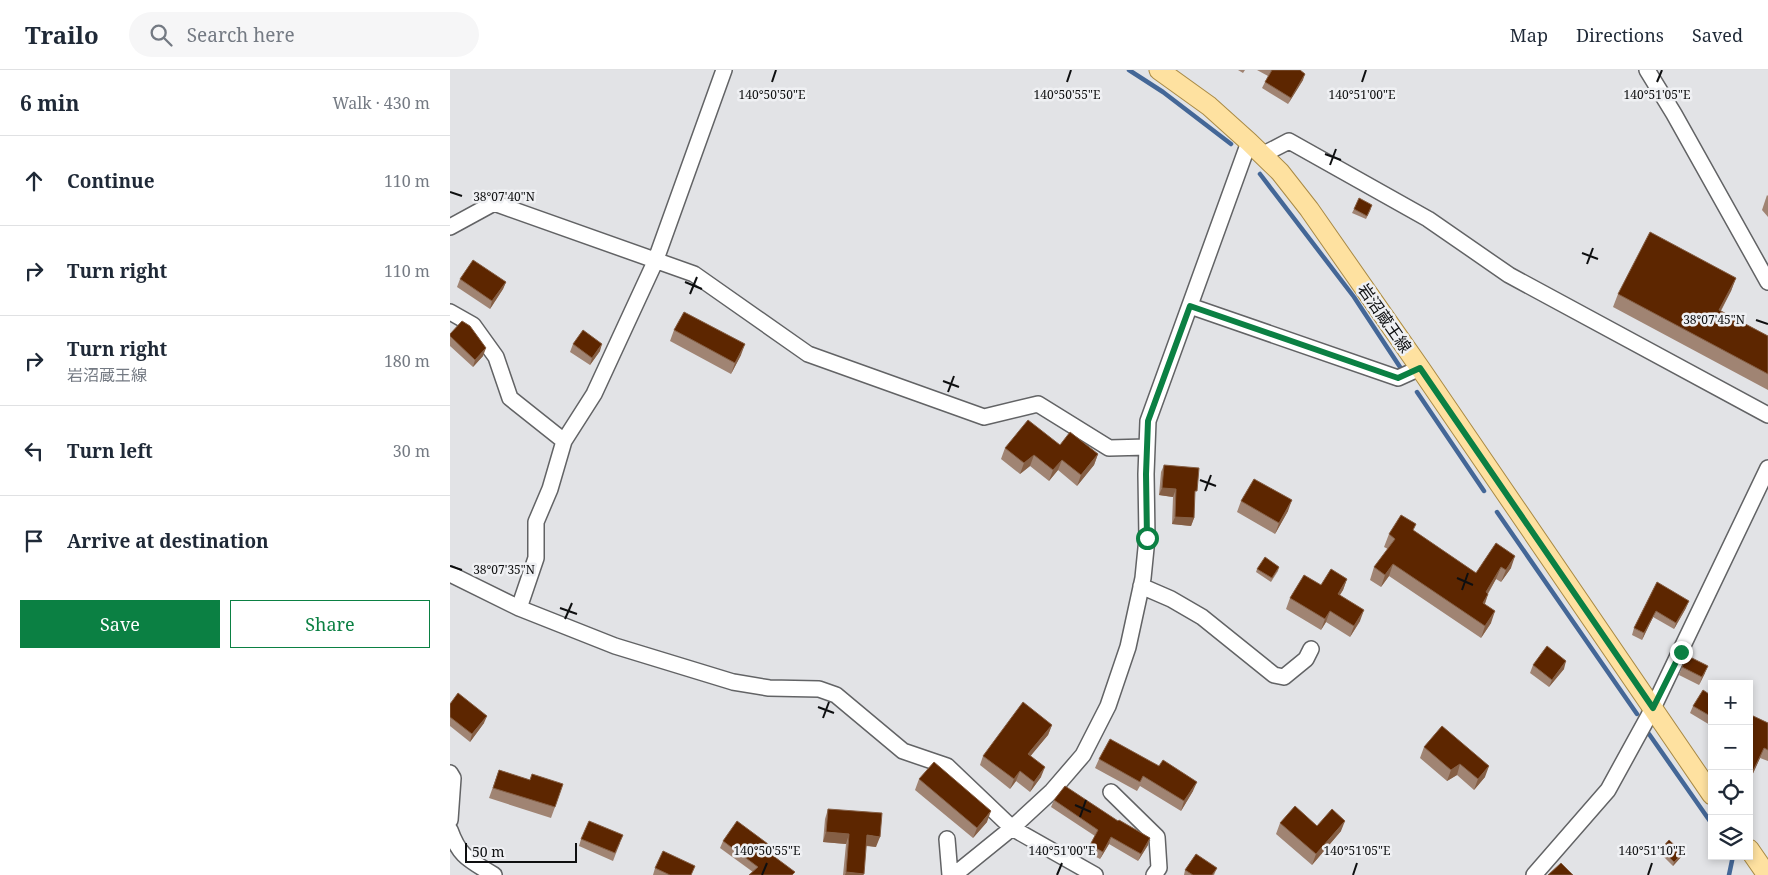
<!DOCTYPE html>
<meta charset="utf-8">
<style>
:root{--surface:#fff;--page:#f6f6f7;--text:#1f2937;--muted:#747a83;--line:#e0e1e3;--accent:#0b8043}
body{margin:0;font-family:"Noto Serif","Noto Sans JP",serif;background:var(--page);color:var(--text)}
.controls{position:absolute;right:15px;bottom:15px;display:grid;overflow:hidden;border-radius:0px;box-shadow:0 2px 8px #0003}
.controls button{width:45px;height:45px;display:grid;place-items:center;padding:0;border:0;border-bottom:1px solid var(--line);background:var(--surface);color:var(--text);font:25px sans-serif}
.scale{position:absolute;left:15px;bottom:12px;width:112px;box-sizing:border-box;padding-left:5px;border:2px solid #0e0f10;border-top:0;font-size:14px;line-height:18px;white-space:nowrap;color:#0e0f10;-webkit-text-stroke:4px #eff0f3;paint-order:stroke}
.stop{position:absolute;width:15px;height:15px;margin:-11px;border:4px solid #0b8043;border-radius:50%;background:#fff}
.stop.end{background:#0b8043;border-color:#fff;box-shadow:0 1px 5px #0008}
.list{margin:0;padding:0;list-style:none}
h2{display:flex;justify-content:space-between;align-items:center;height:65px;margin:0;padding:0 20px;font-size:21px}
h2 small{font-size:16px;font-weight:400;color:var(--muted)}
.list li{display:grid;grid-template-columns:32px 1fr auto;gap:15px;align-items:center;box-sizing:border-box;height:90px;padding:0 20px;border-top:1px solid var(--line)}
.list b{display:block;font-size:19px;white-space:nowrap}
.list p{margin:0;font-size:16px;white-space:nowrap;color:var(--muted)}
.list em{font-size:16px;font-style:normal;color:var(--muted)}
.actions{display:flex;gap:10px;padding:15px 20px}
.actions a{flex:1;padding:11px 0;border:1px solid var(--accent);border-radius:0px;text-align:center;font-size:18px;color:var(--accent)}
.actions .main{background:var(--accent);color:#fff}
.icon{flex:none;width:28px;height:28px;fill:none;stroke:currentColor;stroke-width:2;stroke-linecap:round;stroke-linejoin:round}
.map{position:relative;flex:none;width:1318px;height:805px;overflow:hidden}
header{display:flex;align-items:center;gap:30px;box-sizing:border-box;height:70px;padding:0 25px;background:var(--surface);border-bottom:1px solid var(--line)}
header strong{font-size:24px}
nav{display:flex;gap:28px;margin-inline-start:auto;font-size:18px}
.search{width:350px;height:45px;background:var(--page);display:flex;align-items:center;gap:12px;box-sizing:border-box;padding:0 18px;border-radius:28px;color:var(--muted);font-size:19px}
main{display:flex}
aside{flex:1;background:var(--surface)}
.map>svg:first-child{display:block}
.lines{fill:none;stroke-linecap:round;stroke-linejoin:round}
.stream{stroke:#446797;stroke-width:4.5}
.minor-casing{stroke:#626365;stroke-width:18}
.major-casing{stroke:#a98a45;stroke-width:21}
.minor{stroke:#fff;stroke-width:15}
.major{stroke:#fee1a0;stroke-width:19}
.wall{fill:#a08473}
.shaded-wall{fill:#855f45}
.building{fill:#5d2600;stroke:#855f45}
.route{stroke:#0b8043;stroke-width:6}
.ticks{fill:none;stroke:#0e0f10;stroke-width:2}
.labels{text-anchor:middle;stroke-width:5;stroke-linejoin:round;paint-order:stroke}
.street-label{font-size:16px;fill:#0e0f10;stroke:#eff0f3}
.ticks-label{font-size:12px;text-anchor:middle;fill:#0e0f10;stroke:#eff0f3;stroke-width:5;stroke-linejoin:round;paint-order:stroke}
</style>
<header>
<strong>Trailo</strong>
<div class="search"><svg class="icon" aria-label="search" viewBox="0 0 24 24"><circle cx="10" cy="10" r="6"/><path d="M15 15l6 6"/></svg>Search here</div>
<nav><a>Map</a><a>Directions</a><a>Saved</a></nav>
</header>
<main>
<aside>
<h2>6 min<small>Walk · 430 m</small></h2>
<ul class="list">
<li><svg class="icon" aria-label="ahead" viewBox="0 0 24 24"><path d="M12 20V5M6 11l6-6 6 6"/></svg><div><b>Continue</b></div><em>110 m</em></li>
<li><svg class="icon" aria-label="right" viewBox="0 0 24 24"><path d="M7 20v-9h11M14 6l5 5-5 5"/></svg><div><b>Turn right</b></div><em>110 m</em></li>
<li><svg class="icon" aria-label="right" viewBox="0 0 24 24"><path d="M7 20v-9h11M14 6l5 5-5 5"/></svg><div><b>Turn right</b><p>岩沼蔵王線</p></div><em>180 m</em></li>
<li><svg class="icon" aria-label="left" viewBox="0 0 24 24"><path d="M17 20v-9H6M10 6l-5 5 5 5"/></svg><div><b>Turn left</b></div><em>30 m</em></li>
<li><svg class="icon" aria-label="arrive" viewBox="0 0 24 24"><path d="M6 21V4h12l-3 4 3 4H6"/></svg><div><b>Arrive at destination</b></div></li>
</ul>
<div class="actions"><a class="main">Save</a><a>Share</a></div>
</aside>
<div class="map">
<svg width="1318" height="805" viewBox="0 0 1318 805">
<rect width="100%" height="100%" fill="#e2e3e6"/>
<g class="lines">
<path class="stream" d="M 679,0 L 713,22 L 781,74
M 810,104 L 904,227 L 950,297
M 967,322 L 1034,421
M 1047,442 L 1187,644
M 1199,664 L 1262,754
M 1279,805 L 1283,786"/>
<defs>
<path id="minor" d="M 1197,0 L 1224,44 L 1318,212
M 812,85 L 839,71 L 978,149 L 1059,205 L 1318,345
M 0,157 L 44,133 L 244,204 L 358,284 L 534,347 L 588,334 L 659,378 L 697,377
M 740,236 L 948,308 L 970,298
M 0,242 L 23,255 L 46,287 L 60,328 L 114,371
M 0,504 L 69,538 L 165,576 L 283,612 L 319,618 L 369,619 L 386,625 L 453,681 L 497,696 L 562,758 L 645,805
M 691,516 L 721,529 L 752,547 L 824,605 L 834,607 L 856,589 L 861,579
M 69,538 L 86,488 L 86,452 L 100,419 L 114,371 L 144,324 L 205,192 L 274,0
M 0,703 L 3,708 L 0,750
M 661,722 L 707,767 L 709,798 L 704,805
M 0,760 C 10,788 20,790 44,805
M 497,769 L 500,805
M 504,805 L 562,758 L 602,721 L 633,685 L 658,636 L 678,577 L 693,508 L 697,468 L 696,404 L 698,351 L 799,72
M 1084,805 L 1158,720 L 1203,638 L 1318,398"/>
<path id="major" d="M 709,0 L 759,36 L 799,72 L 830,102 L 859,139 L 970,298 L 1262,725
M 1299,779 L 1317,805"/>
</defs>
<use href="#minor" class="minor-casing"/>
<use href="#major" class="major-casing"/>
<use href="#minor" class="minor"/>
<use href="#major" class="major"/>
</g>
<path class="wall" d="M 788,0 L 795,0 L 793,3 Z
M 807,0 L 850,0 L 853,10 L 838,34 L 812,18 L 818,6 Z
M 1317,125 L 1318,126 L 1318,147 L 1312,140 Z
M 904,139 L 921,139 L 916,149 L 902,143 Z
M 1286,208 L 1281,221 L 1271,241 L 1318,266 L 1318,320 L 1163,237 L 1168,224 Z
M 10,209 L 56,212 L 53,219 L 40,239 L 7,217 Z
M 224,260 L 291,285 L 281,304 L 220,271 Z
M 0,264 L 33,286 L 23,297 L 0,276 Z
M 123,274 L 150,281 L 140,295 L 120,282 Z
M 610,375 L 648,384 L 644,395 L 627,416 L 608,400 L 599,411 L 580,396 L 570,404 L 551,389 L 555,378 Z
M 714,395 L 744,448 L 741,456 L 722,454 L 723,427 L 709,425 L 711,402 Z
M 791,431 L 838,441 L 825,464 L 787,442 Z
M 964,461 L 1026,503 L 1046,473 L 1061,498 L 1051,512 L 1046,509 L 1038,524 L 1035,534 L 1041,553 L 1031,568 L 939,506 L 931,517 L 920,510 L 924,497 L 938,479 L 934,477 L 939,464 Z
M 829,497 L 828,501 L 821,512 L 806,502 L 807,499 Z
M 897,509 L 893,520 L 890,525 L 910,551 L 900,567 L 876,552 L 871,560 L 836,539 L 840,528 L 871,515 Z
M 1207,512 L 1236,538 L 1224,559 L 1203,547 L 1192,570 L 1182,565 L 1184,558 Z
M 1083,595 L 1114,599 L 1099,617 L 1080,603 Z
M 1232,597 L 1255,603 L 1249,615 L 1229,605 Z
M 1262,626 L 1262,653 L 1260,655 L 1240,643 L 1243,636 Z
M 0,634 L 34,653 L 20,672 L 0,656 Z
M 1299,644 L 1318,653 L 1318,691 L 1310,688 L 1300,710 Z
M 602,655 L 598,665 L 580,686 L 591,707 L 580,722 L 566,711 L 560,719 L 530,695 L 533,686 Z
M 992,656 L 1035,707 L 1024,720 L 1007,705 L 997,711 L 970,688 L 974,677 Z
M 649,689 L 743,721 L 731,741 L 690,716 L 687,721 L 645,698 Z
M 49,700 L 80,710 L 105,737 L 101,748 L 39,728 Z
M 469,709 L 537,752 L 523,768 L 465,720 Z
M 604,730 L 668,751 L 700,768 L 698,775 L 688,791 L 659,774 L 650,789 L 637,782 L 640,775 L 645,766 L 601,737 Z
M 378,739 L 426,777 L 416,776 L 413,805 L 393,805 L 396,774 L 373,772 L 375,749 Z
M 830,753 L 867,756 L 891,761 L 862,795 L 826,764 Z
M 131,769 L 170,773 L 163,791 L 129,776 Z
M 273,771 L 316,780 L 343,805 L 303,802 L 270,778 Z
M 1211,779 L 1233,783 L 1231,787 L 1223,796 L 1210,783 Z
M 205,798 L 242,805 L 203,805 Z
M 767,798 L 764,805 L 734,805 L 735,800 Z"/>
<path class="shaded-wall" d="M 855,4 L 853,10 L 838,34 L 841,28 Z
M 1286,208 L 1281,221 L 1264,253 L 1269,240 Z
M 56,212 L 53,219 L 40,239 L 42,231 Z
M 152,274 L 150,281 L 140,295 L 142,288 Z
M 295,274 L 291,285 L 281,304 L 285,293 Z
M 36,278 L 33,286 L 23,297 L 25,290 Z
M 648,384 L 644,395 L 627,416 L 631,405 Z
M 584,385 L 580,396 L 570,404 L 574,393 Z
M 612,390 L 608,400 L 599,411 L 603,400 Z
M 712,418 L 726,419 L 723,427 L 709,425 Z
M 842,430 L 838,441 L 825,464 L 829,453 Z
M 725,447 L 744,448 L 741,456 L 722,454 Z
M 1065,486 L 1061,498 L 1051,512 L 1056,500 Z
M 943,494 L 939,506 L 931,517 L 935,505 Z
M 1051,497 L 1046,509 L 1031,535 L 1036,522 Z
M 897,509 L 893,520 L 884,534 L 888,524 Z
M 1038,524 L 1034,536 L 1033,533 Z
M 1239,531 L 1236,538 L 1224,559 L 1226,553 Z
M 914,540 L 910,551 L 900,567 L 904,556 Z
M 880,541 L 876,552 L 871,560 L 875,549 Z
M 1045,541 L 1041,553 L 1031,568 L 1035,556 Z
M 1206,541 L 1203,547 L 1192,570 L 1194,563 Z
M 1116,591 L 1114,599 L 1099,617 L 1102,610 Z
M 1258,596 L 1255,603 L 1249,615 L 1252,607 Z
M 37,646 L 34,653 L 20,672 L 22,664 Z
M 602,655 L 598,665 L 574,694 L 578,684 Z
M 1314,678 L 1310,688 L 1300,710 L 1303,701 Z
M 1010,694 L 1007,705 L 997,711 L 1001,700 Z
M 1039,696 L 1035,707 L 1024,720 L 1028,709 Z
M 595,697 L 591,707 L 580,722 L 584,712 Z
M 570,701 L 566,711 L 560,719 L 564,709 Z
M 747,712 L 743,721 L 731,741 L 734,731 Z
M 541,741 L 537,752 L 523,768 L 527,758 Z
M 895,751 L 891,761 L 862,795 L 866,784 Z
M 376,762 L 399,764 L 396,774 L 373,772 Z
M 417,765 L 430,767 L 426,777 L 413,775 Z
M 661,767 L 659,774 L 650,789 L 653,782 Z
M 700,768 L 698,775 L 688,791 L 691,784 Z
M 1233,783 L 1231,787 L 1223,796 L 1224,792 Z
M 396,802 L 414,804 L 413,805 L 395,805 Z"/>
<path class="building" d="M 822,0 L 850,0 L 855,4 L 841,28 L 815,12 Z
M 909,128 L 922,135 L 917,146 L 904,139 Z
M 1200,162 L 1286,208 L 1269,240 L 1318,266 L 1318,304 L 1168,224 Z
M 23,190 L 56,212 L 42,231 L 10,209 Z
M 234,242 L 295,274 L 285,293 L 224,260 Z
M 12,251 L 20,256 L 36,278 L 25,290 L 0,266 L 0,264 Z
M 133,260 L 152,274 L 142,288 L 123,274 Z
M 578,350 L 610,375 L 620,362 L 648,384 L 631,405 L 612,390 L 603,400 L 584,385 L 574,393 L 555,378 Z
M 714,395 L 749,398 L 747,421 L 745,421 L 744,448 L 725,447 L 726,419 L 712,418 Z
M 804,409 L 842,430 L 829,453 L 791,431 Z
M 951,445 L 966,454 L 963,460 L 1026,503 L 1046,473 L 1065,486 L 1056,500 L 1051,497 L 1036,522 L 1038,524 L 1033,533 L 1045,541 L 1035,556 L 943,494 L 935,505 L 924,497 L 945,469 L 939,464 Z
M 815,487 L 829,497 L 822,508 L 807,499 Z
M 881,499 L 897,509 L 888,524 L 914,540 L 904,556 L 880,541 L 875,549 L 840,528 L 854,505 L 871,515 Z
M 1207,512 L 1239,531 L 1226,553 L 1206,541 L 1194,563 L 1184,558 Z
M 1097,576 L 1116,591 L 1102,610 L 1083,595 Z
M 1238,586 L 1258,596 L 1252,607 L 1232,597 Z
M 1253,620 L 1262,626 L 1262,647 L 1243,636 Z
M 8,623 L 37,646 L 22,664 L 0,647 L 0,634 Z
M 573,632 L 602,655 L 578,684 L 595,697 L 584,712 L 570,701 L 564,709 L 533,686 Z
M 1299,644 L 1318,653 L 1318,680 L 1314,678 L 1303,701 L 1299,699 Z
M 992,656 L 1039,696 L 1028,709 L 1010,694 L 1001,700 L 974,677 Z
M 660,669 L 709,696 L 713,690 L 747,712 L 734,731 L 693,706 L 690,712 L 649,689 Z
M 484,692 L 541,741 L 527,758 L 469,709 Z
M 49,700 L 80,710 L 82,704 L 113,714 L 105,737 L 43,718 Z
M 615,716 L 668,751 L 669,750 L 700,768 L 691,784 L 661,767 L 653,782 L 640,775 L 648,760 L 604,730 Z
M 845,736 L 867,756 L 882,739 L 895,751 L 866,784 L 830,753 Z
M 378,739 L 432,743 L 430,767 L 417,765 L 414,804 L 396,802 L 399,764 L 376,762 Z
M 139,751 L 173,765 L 165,783 L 131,769 Z
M 287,751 L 318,774 L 314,779 L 345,802 L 342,805 L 299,805 L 308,797 L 273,771 Z
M 1219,770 L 1233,783 L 1224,792 L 1211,779 Z
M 213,781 L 245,796 L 241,805 L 220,805 L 205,798 Z
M 746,784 L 767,798 L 762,805 L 743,805 L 735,800 Z
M 1111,793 L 1123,805 L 1098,805 Z"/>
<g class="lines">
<path class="route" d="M 697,468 L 696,404 L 698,351 L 740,236 L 948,308 L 970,298 L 1203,638 L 1231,582"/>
</g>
<path class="ticks" d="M 322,12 L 326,0M 617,12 L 621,0M 912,12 L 916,0M 1207,12 L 1212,0M 875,84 L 891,90M 880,95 L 886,79M 0,122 L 12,126M 1132,183 L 1148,189M 1137,194 L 1143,178M 235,212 L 252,219M 240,224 L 247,207M 1306,250 L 1318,254M 493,311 L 509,317M 498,322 L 504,306M 750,410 L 766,416M 755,421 L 761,405M 0,496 L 12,500M 1007,508 L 1023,515M 1012,520 L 1018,503M 110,538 L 127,544M 115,549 L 122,533M 368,637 L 384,643M 373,648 L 379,632M 625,735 L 641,742M 630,747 L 636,730M 312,805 L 317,793M 607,805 L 612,793M 903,805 L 907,793M 1198,805 L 1202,793"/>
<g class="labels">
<g class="street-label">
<text transform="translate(935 248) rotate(55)" y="6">岩沼蔵王線</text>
</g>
</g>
<g class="ticks-label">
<text x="322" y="29">140°50'50"E</text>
<text x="617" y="29">140°50'55"E</text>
<text x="912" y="29">140°51'00"E</text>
<text x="1207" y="29">140°51'05"E</text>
<text x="54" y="131">38°07'40"N</text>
<text x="1264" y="254">38°07'45"N</text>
<text x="54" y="504">38°07'35"N</text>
<text x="317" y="785">140°50'55"E</text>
<text x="612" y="785">140°51'00"E</text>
<text x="907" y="785">140°51'05"E</text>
<text x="1202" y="785">140°51'10"E</text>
</g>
</svg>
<div class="controls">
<button>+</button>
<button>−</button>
<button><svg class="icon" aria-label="locate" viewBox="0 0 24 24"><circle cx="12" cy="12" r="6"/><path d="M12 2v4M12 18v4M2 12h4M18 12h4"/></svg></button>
<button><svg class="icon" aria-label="layers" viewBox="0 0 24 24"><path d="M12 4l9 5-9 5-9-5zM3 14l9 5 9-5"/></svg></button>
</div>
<div class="scale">50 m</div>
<div class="stop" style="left:697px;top:468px"></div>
<div class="stop end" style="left:1231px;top:582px"></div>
</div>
</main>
